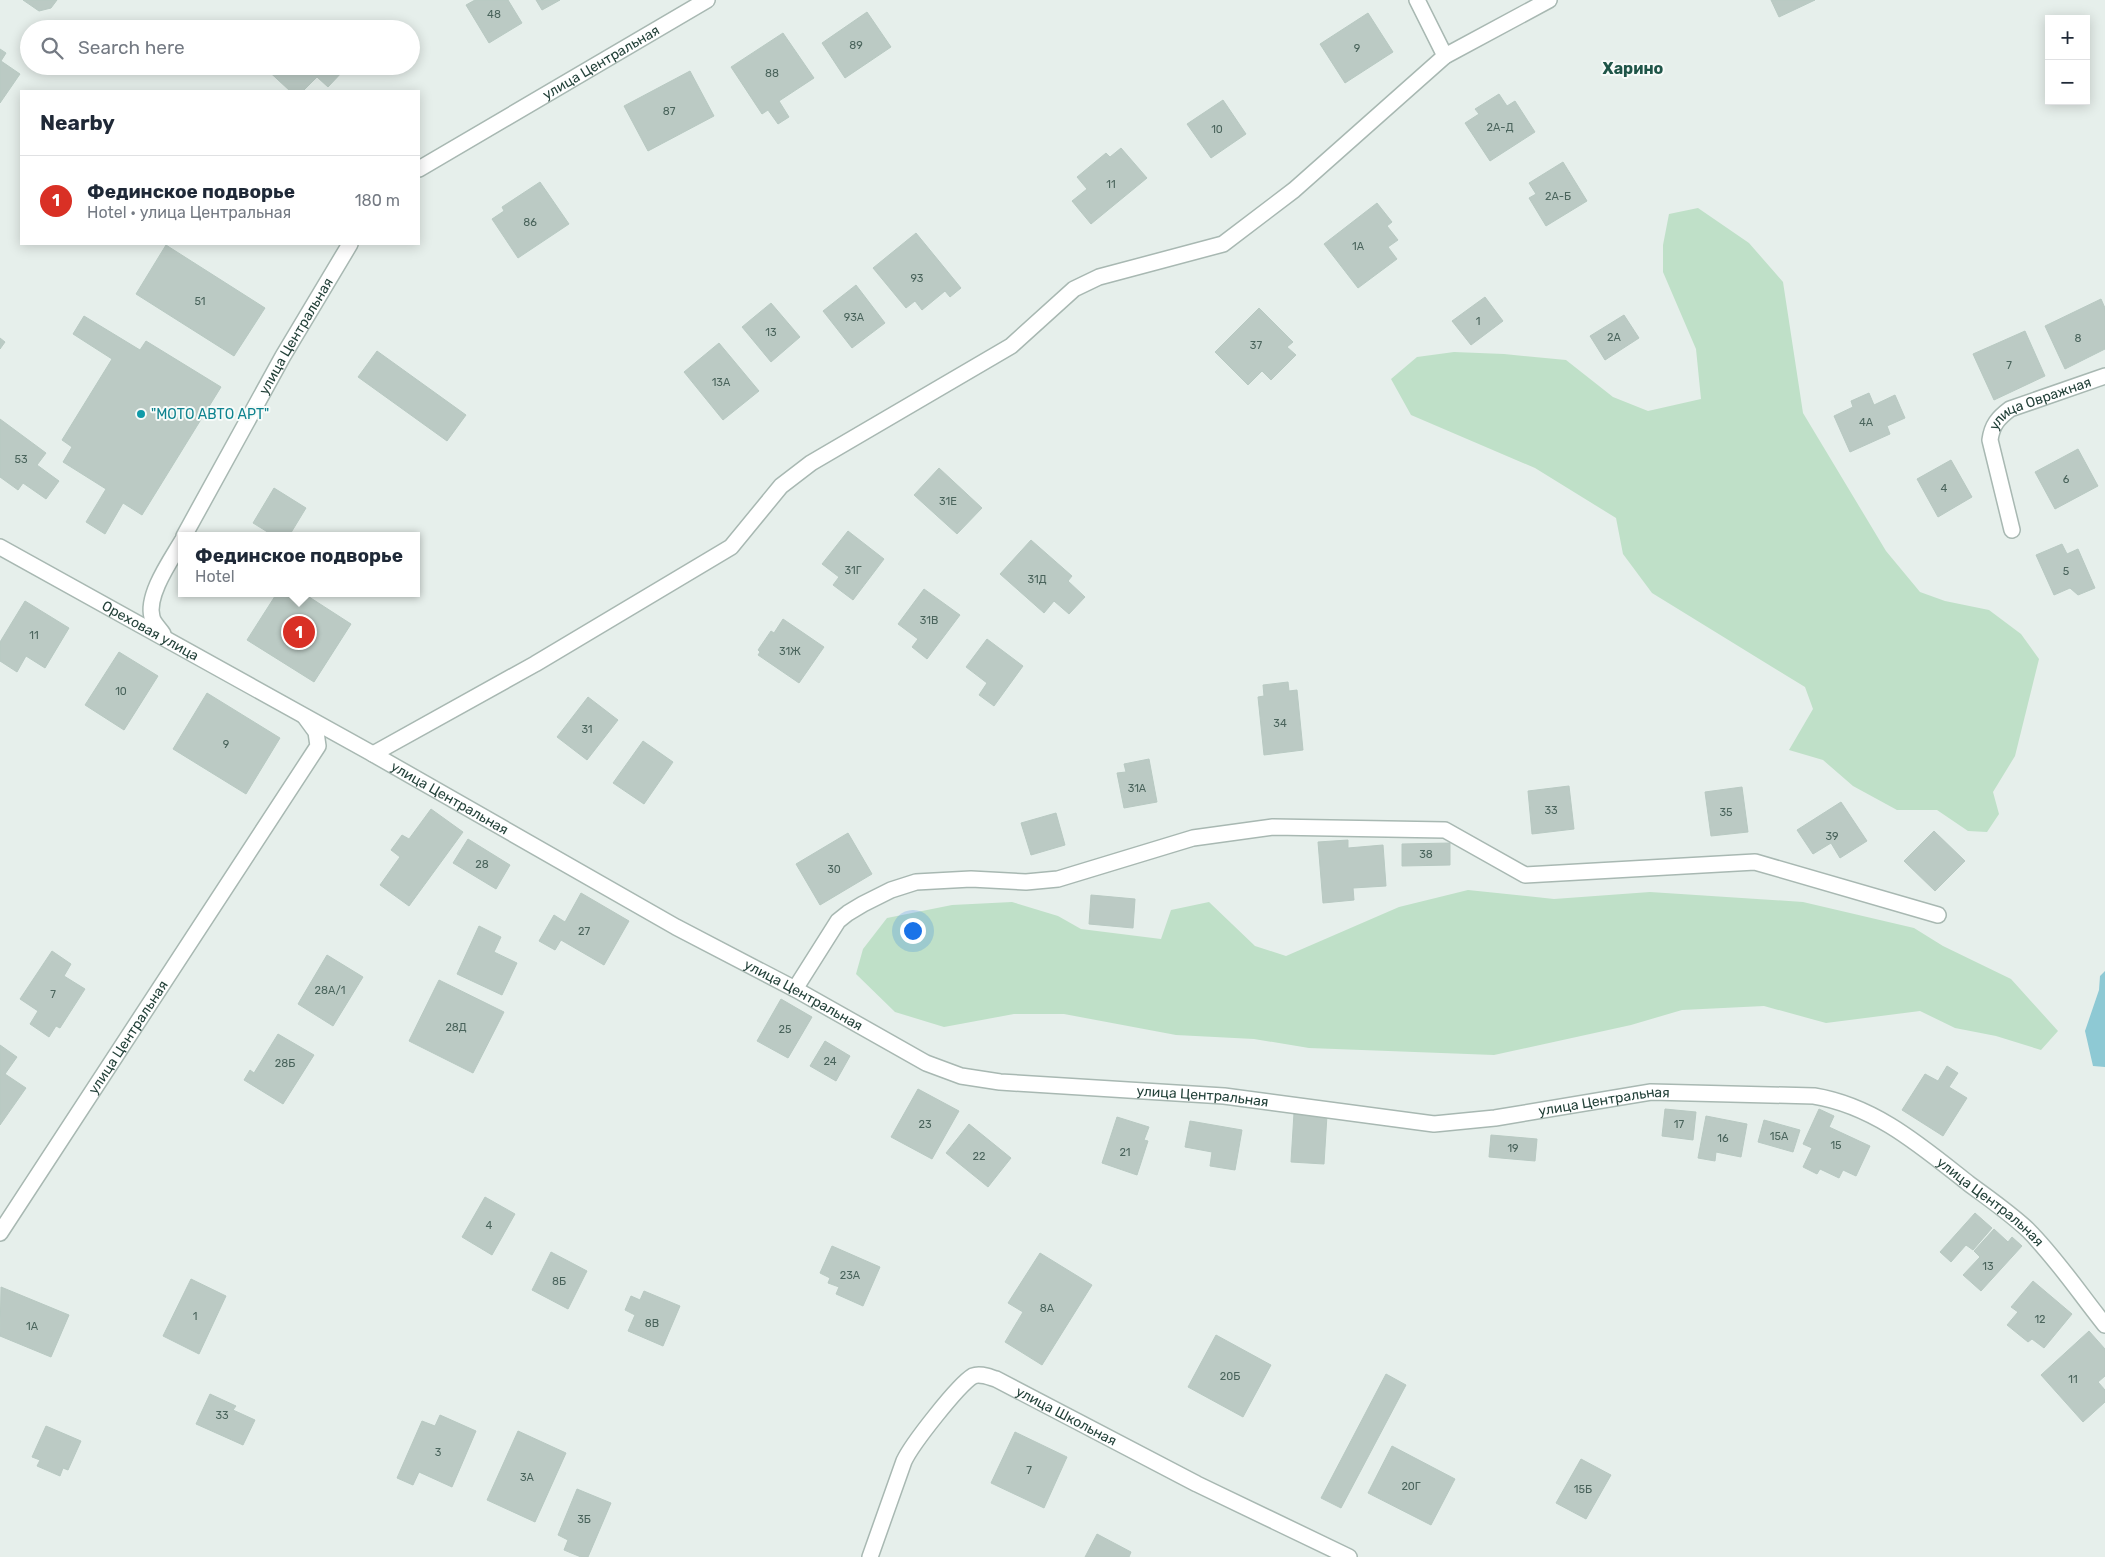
<!DOCTYPE html>
<meta charset="utf-8">
<style>
:root{--surface:#fff;--page:#f6f6f7;--text:#1f2937;--muted:#747a83;--line:#e0e1e3;--accent:#d93025}
body{margin:0;font-family:Rubik,sans-serif;background:var(--page);color:var(--text)}
.controls{position:absolute;right:15px;top:15px;display:grid;overflow:hidden;border-radius:0px;box-shadow:0 2px 12px #0003}
.controls button{width:45px;height:45px;display:grid;place-items:center;padding:0;border:0;border-bottom:1px solid var(--line);background:var(--surface);color:var(--text);font:25px sans-serif}
.you{position:absolute;left:912px;top:930px;width:18px;height:18px;margin:-12px;border:4px solid #fff;border-radius:50%;background:#1a73e8;box-shadow:0 0 0 8px #1a73e833}
.badge{display:grid;place-items:center;width:32px;height:32px;border-radius:50%;background:var(--accent);color:#fff;font-size:16px;font-weight:700}
.pin{position:absolute;translate:-50% -50%;border:2px solid #fff;box-shadow:0 1px 5px #0006}
.popup{position:absolute;left:178px;top:532px;width:242px;height:65px;box-sizing:border-box;display:grid;place-content:center;border-radius:0px;background:var(--surface);filter:drop-shadow(0 1px 4px #0005);font-size:16px;white-space:nowrap;color:var(--muted)}
.popup b{font-size:19px;color:var(--text)}
.popup::after{content:'';position:absolute;left:50%;top:100%;margin-left:-10px;border:10px solid transparent;border-top-color:var(--surface)}
.list{margin:0;padding:0;list-style:none}
h2{display:flex;justify-content:space-between;align-items:center;height:65px;margin:0;padding:0 20px;font-size:21px}
h2 small{font-size:16px;font-weight:400;color:var(--muted)}
.list li{display:grid;grid-template-columns:32px 1fr auto;gap:15px;align-items:center;box-sizing:border-box;height:90px;padding:0 20px;border-top:1px solid var(--line)}
.list b{display:block;font-size:19px;white-space:nowrap}
.list p{margin:0;font-size:16px;white-space:nowrap;color:var(--muted)}
.list em{font-size:16px;font-style:normal;color:var(--muted)}
.icon{flex:none;width:28px;height:28px;fill:none;stroke:currentColor;stroke-width:2;stroke-linecap:round;stroke-linejoin:round}
.map{position:relative;flex:none;width:2105px;height:1557px;overflow:hidden}
.search{position:absolute;background:var(--surface);box-shadow:0 2px 12px #0003;left:20px;top:20px;width:400px;height:55px;display:flex;align-items:center;gap:12px;box-sizing:border-box;padding:0 18px;border-radius:28px;color:var(--muted);font-size:19px}
.panel{position:absolute;background:var(--surface);box-shadow:0 2px 12px #0003;left:20px;top:90px;width:400px;height:155px;border-radius:0px}
.map>svg:first-child{display:block}
.green{fill:#bfe0c8}
.water{fill:#8ec9d4}
.building{fill:#bbcac4;stroke:#b8c9c2}
.lines{fill:none;stroke-linecap:round;stroke-linejoin:round}
.minor-casing{stroke:#a8b8b2;stroke-width:18}
.minor{stroke:#fff;stroke-width:15}
.culture-dot{fill:#0f9aa8;stroke:#f7fbf9;stroke-width:2}
.labels{text-anchor:middle;stroke-width:4;stroke-linejoin:round;paint-order:stroke}
.number-label{font-size:11px;fill:#4a645c}
.street-label{font-size:14px;fill:#24423a;stroke:#f7fbf9}
.culture-label{font-size:14px;fill:#0d838f;stroke:#f7fbf9;text-anchor:start}
.quarter-label{font-size:16px;font-weight:bold;fill:#1f5548;stroke:#f7fbf9}
</style>
<div class="map">
<svg width="2105" height="1557" viewBox="0 0 2105 1557">
<rect width="100%" height="100%" fill="#e6efeb"/>
<path class="green" d="M 1698,208 L 1749,243 L 1783,282 L 1803,413 L 1886,551 L 1920,592 L 1945,601 L 1989,610 L 2021,634 L 2039,659 L 2015,756 L 1993,792 L 1999,814 L 1987,832 L 1968,831 L 1937,810 L 1897,810 L 1853,786 L 1823,760 L 1789,750 L 1813,709 L 1805,687 L 1652,593 L 1623,554 L 1616,518 L 1535,468 L 1411,415 L 1391,379 L 1417,357 L 1454,352 L 1504,354 L 1566,360 L 1613,397 L 1648,411 L 1701,399 L 1696,349 L 1663,272 L 1663,245 L 1669,214 Z
M 1468,890 L 1554,899 L 1650,892 L 1803,902 L 1914,928 L 1943,946 L 2011,979 L 2058,1031 L 2041,1050 L 1996,1036 L 1955,1028 L 1920,1011 L 1826,1023 L 1764,1006 L 1682,1010 L 1631,1025 L 1494,1055 L 1309,1048 L 1254,1039 L 1176,1035 L 1064,1014 L 1014,1014 L 944,1027 L 895,1012 L 856,974 L 863,949 L 887,918 L 952,905 L 1012,902 L 1058,916 L 1081,929 L 1161,939 L 1171,910 L 1209,902 L 1255,946 L 1286,956 L 1399,907 Z"/>
<path class="water" d="M 2105,971 L 2105,1067 L 2093,1066 L 2085,1031 L 2099,990 L 2100,976 Z"/>
<path class="building" d="M 23,0 L 57,0 L 51,8 L 39,11 Z
M 475,0 L 508,0 L 522,23 L 489,43 L 466,5 Z
M 536,0 L 560,0 L 542,10 Z
M 1771,0 L 1815,0 L 1779,17 Z
M 867,12 L 891,47 L 845,78 L 822,43 Z
M 1368,13 L 1393,52 L 1345,83 L 1320,44 Z
M 783,33 L 814,78 L 779,101 L 789,117 L 778,124 L 768,110 L 762,114 L 731,67 Z
M 0,49 L 6,53 L 1,61 L 20,74 L 0,103 Z
M 263,66 L 341,66 L 344,70 L 328,87 L 317,77 L 303,91 L 290,91 Z
M 690,71 L 714,116 L 648,151 L 624,106 Z
M 1499,94 L 1507,106 L 1515,101 L 1535,132 L 1490,161 L 1465,123 L 1479,114 L 1475,109 Z
M 1223,100 L 1246,134 L 1211,158 L 1187,124 Z
M 1121,148 L 1147,178 L 1091,224 L 1072,201 L 1087,189 L 1077,177 L 1106,153 L 1110,157 Z
M 1563,162 L 1587,201 L 1546,226 L 1529,198 L 1536,194 L 1529,183 Z
M 540,182 L 569,224 L 518,258 L 492,219 L 504,211 L 502,207 Z
M 1377,203 L 1392,222 L 1387,226 L 1398,240 L 1388,247 L 1397,259 L 1358,288 L 1324,244 Z
M 916,233 L 961,288 L 950,297 L 945,291 L 922,310 L 915,301 L 906,308 L 873,268 Z
M 166,245 L 265,308 L 234,356 L 136,294 Z
M 856,285 L 885,323 L 852,348 L 823,311 Z
M 1485,297 L 1503,321 L 1471,345 L 1452,321 Z
M 2101,299 L 2105,308 L 2105,349 L 2065,369 L 2045,326 Z
M 771,303 L 800,337 L 771,362 L 742,327 Z
M 1259,308 L 1293,342 L 1287,347 L 1296,355 L 1271,380 L 1262,371 L 1248,385 L 1215,352 Z
M 1624,315 L 1639,338 L 1605,360 L 1590,336 Z
M 84,316 L 140,350 L 146,341 L 221,387 L 142,515 L 123,503 L 105,534 L 86,522 L 106,489 L 63,462 L 72,447 L 62,440 L 112,359 L 73,334 Z
M 2025,331 L 2045,376 L 1994,400 L 1973,354 Z
M 0,338 L 5,342 L 0,349 Z
M 719,343 L 759,391 L 723,420 L 684,372 Z
M 377,351 L 466,415 L 447,441 L 358,377 Z
M 1869,393 L 1874,405 L 1895,395 L 1905,418 L 1887,426 L 1890,434 L 1850,452 L 1834,416 L 1853,407 L 1851,401 Z
M 0,419 L 46,453 L 37,465 L 59,481 L 46,499 L 23,483 L 18,490 L 0,477 Z
M 2078,449 L 2098,486 L 2055,509 L 2035,472 Z
M 1951,460 L 1972,497 L 1938,517 L 1917,479 Z
M 939,468 L 982,508 L 957,534 L 914,495 Z
M 274,488 L 306,508 L 289,536 L 274,536 L 253,523 Z
M 848,531 L 884,559 L 853,600 L 833,585 L 839,577 L 822,564 Z
M 1031,540 L 1072,576 L 1068,581 L 1085,597 L 1069,614 L 1054,601 L 1044,613 L 1000,574 Z
M 2062,544 L 2067,554 L 2078,549 L 2095,588 L 2078,595 L 2070,588 L 2054,595 L 2036,555 Z
M 924,589 L 960,615 L 927,659 L 912,647 L 918,639 L 898,624 Z
M 277,593 L 303,593 L 351,624 L 314,682 L 247,640 Z
M 25,601 L 69,628 L 45,668 L 26,656 L 17,672 L 0,661 L 0,642 Z
M 783,619 L 824,647 L 799,683 L 758,655 L 760,652 L 758,650 L 771,631 L 774,633 Z
M 987,639 L 1023,666 L 994,706 L 979,695 L 987,683 L 966,667 Z
M 119,652 L 158,676 L 124,730 L 85,705 Z
M 1288,682 L 1289,691 L 1297,690 L 1303,750 L 1264,755 L 1258,697 L 1264,696 L 1263,685 Z
M 207,693 L 280,738 L 246,794 L 173,749 Z
M 588,697 L 618,720 L 587,760 L 557,737 Z
M 643,741 L 673,762 L 644,804 L 613,783 Z
M 1149,759 L 1157,802 L 1124,808 L 1117,773 L 1126,772 L 1124,764 Z
M 1569,786 L 1574,829 L 1532,834 L 1528,791 Z
M 1742,787 L 1748,832 L 1711,836 L 1705,792 Z
M 1841,802 L 1867,841 L 1840,858 L 1831,843 L 1813,854 L 1797,830 Z
M 431,809 L 463,832 L 409,906 L 380,885 L 400,857 L 391,850 L 402,835 L 409,839 Z
M 1056,813 L 1065,845 L 1031,855 L 1021,823 Z
M 1934,831 L 1965,861 L 1935,891 L 1904,861 Z
M 848,833 L 872,874 L 820,905 L 796,864 Z
M 468,839 L 510,865 L 496,889 L 453,863 Z
M 1348,840 L 1348,848 L 1383,845 L 1386,886 L 1353,888 L 1354,900 L 1323,903 L 1318,842 Z
M 1450,843 L 1450,865 L 1402,866 L 1402,844 Z
M 581,893 L 629,921 L 604,965 L 561,940 L 555,950 L 539,941 L 554,915 L 565,922 Z
M 1091,895 L 1135,899 L 1133,928 L 1089,924 Z
M 479,926 L 501,937 L 494,952 L 517,963 L 502,995 L 457,974 Z
M 52,951 L 71,964 L 64,976 L 85,989 L 60,1028 L 56,1026 L 49,1037 L 30,1024 L 38,1011 L 20,999 Z
M 327,955 L 363,977 L 333,1026 L 298,1004 Z
M 439,980 L 504,1012 L 473,1073 L 409,1041 Z
M 781,999 L 812,1017 L 788,1058 L 757,1041 Z
M 278,1034 L 314,1055 L 283,1104 L 244,1080 L 250,1070 L 254,1073 Z
M 825,1041 L 850,1056 L 836,1081 L 810,1066 Z
M 0,1045 L 17,1057 L 5,1074 L 26,1088 L 0,1125 Z
M 1947,1066 L 1958,1073 L 1949,1087 L 1967,1098 L 1943,1136 L 1902,1110 L 1925,1074 L 1938,1081 Z
M 918,1089 L 959,1111 L 932,1159 L 891,1137 Z
M 1665,1109 L 1696,1112 L 1693,1140 L 1662,1136 Z
M 1819,1109 L 1834,1116 L 1829,1127 L 1870,1146 L 1856,1176 L 1843,1170 L 1839,1178 L 1820,1169 L 1817,1174 L 1803,1167 L 1812,1148 L 1803,1144 Z
M 1294,1113 L 1327,1115 L 1324,1164 L 1291,1162 Z
M 1706,1116 L 1747,1124 L 1741,1157 L 1716,1152 L 1715,1161 L 1698,1158 Z
M 1117,1117 L 1149,1127 L 1144,1140 L 1148,1141 L 1137,1175 L 1102,1163 Z
M 1764,1120 L 1800,1130 L 1793,1152 L 1758,1142 Z
M 1190,1121 L 1242,1130 L 1235,1170 L 1210,1166 L 1212,1152 L 1185,1147 Z
M 969,1124 L 1011,1158 L 988,1187 L 946,1153 Z
M 1491,1135 L 1537,1139 L 1535,1161 L 1489,1157 Z
M 485,1197 L 515,1214 L 492,1255 L 462,1237 Z
M 1975,1213 L 1992,1228 L 1973,1250 L 1966,1245 L 1951,1262 L 1940,1252 Z
M 1994,1229 L 2008,1242 L 2012,1237 L 2022,1246 L 1981,1291 L 1963,1275 L 1980,1257 L 1974,1251 Z
M 832,1246 L 880,1267 L 863,1306 L 836,1294 L 839,1287 L 828,1283 L 830,1278 L 820,1273 Z
M 551,1252 L 587,1271 L 568,1309 L 532,1290 Z
M 1040,1253 L 1092,1285 L 1042,1365 L 1005,1342 L 1023,1312 L 1008,1303 Z
M 191,1279 L 226,1296 L 199,1354 L 163,1336 Z
M 2033,1281 L 2072,1314 L 2044,1348 L 2032,1339 L 2028,1342 L 2007,1325 L 2018,1312 L 2011,1307 Z
M 1,1287 L 69,1315 L 51,1357 L 0,1336 Z
M 644,1291 L 680,1306 L 663,1346 L 628,1331 L 635,1315 L 625,1310 L 631,1296 L 640,1300 Z
M 2089,1331 L 2105,1349 L 2105,1376 L 2098,1382 L 2105,1390 L 2105,1402 L 2083,1422 L 2041,1375 Z
M 1216,1335 L 1271,1365 L 1243,1417 L 1188,1387 Z
M 1386,1374 L 1406,1385 L 1341,1508 L 1321,1498 Z
M 210,1394 L 236,1406 L 233,1410 L 255,1420 L 243,1445 L 196,1424 Z
M 440,1415 L 476,1431 L 452,1487 L 419,1472 L 413,1485 L 397,1478 L 422,1421 L 435,1426 Z
M 46,1426 L 81,1441 L 68,1470 L 63,1468 L 60,1476 L 37,1466 L 40,1460 L 32,1457 Z
M 518,1431 L 566,1453 L 535,1522 L 487,1500 Z
M 1015,1432 L 1067,1457 L 1044,1508 L 991,1483 Z
M 1392,1446 L 1455,1479 L 1431,1525 L 1368,1493 Z
M 1581,1459 L 1611,1475 L 1586,1519 L 1556,1503 Z
M 577,1489 L 611,1503 L 588,1557 L 581,1557 L 564,1550 L 568,1540 L 558,1535 Z
M 1097,1534 L 1131,1552 L 1129,1557 L 1085,1557 Z"/>
<g class="lines">
<defs>
<g id="minor">
<path d="M 1417,0 L 1445,56"/>
<path id="s1" d="M 419,169 L 707,0"/>
<path id="s2" d="M 2012,530 L 1990,440 C 1992,425 1998,418 2010,409 L 2105,376"/>
<path id="s3" d="M 184,536 L 283,356 L 350,244"/>
<path id="s4" d="M 0,547 L 373,754 L 676,927 L 795,989 L 926,1063 L 961,1076 L 1000,1082 L 1224,1096 L 1434,1124 L 1495,1118 L 1651,1092 L 1814,1096 C 1875,1106 1921,1146 1968,1183 C 1988,1198 2010,1213 2028,1230 C 2057,1259 2080,1294 2105,1325"/>
<path d="M 163,634 C 160,629 153,623 152,617 C 146,595 171,560 182,541"/>
<path d="M 373,754 L 535,664 L 731,547 L 781,486 L 811,463 L 1011,346 L 1074,289 L 1099,277 L 1223,244 L 1294,190 L 1445,56 L 1549,0"/>
<path d="M 795,989 L 838,921 L 848,913 L 863,904 L 891,890 L 916,882 L 971,879 L 1026,882 L 1058,879 L 1193,838 L 1273,827 L 1445,830 L 1525,875 L 1755,862 L 1938,915"/>
<path id="s5" d="M 0,1233 L 318,746 L 316,732 L 305,717"/>
<path id="s6" d="M 870,1557 L 904,1461 C 912,1444 958,1385 973,1376 C 980,1373 989,1377 996,1379 L 1197,1484 L 1349,1557"/>
</g>
</defs>
<use href="#minor" class="minor-casing"/>
<use href="#minor" class="minor"/>
</g>
<circle class="culture-dot" cx="141" cy="414" r="5"/>
<g class="labels">
<g class="number-label">
<text x="494" y="18">48</text>
<text x="856" y="49">89</text>
<text x="1357" y="52">9</text>
<text x="772" y="77">88</text>
<text x="669" y="115">87</text>
<text x="1500" y="131">2А-Д</text>
<text x="1217" y="133">10</text>
<text x="1111" y="188">11</text>
<text x="1558" y="200">2А-Б</text>
<text x="530" y="226">86</text>
<text x="1358" y="250">1А</text>
<text x="917" y="282">93</text>
<text x="200" y="305">51</text>
<text x="854" y="321">93А</text>
<text x="1478" y="325">1</text>
<text x="771" y="336">13</text>
<text x="1614" y="341">2А</text>
<text x="2078" y="342">8</text>
<text x="1256" y="349">37</text>
<text x="2009" y="369">7</text>
<text x="721" y="386">13А</text>
<text x="1866" y="426">4А</text>
<text x="21" y="463">53</text>
<text x="2066" y="483">6</text>
<text x="1944" y="492">4</text>
<text x="948" y="505">31Е</text>
<text x="853" y="574">31Г</text>
<text x="2066" y="575">5</text>
<text x="1037" y="583">31Д</text>
<text x="929" y="624">31В</text>
<text x="34" y="639">11</text>
<text x="790" y="655">31Ж</text>
<text x="121" y="695">10</text>
<text x="1280" y="727">34</text>
<text x="587" y="733">31</text>
<text x="226" y="748">9</text>
<text x="1137" y="792">31А</text>
<text x="1551" y="814">33</text>
<text x="1726" y="816">35</text>
<text x="1832" y="840">39</text>
<text x="1426" y="858">38</text>
<text x="482" y="868">28</text>
<text x="834" y="873">30</text>
<text x="584" y="935">27</text>
<text x="330" y="994">28А/1</text>
<text x="53" y="998">7</text>
<text x="456" y="1031">28Д</text>
<text x="785" y="1033">25</text>
<text x="830" y="1065">24</text>
<text x="285" y="1067">28Б</text>
<text x="925" y="1128">23</text>
<text x="1679" y="1128">17</text>
<text x="1779" y="1140">15А</text>
<text x="1723" y="1142">16</text>
<text x="1836" y="1149">15</text>
<text x="1513" y="1152">19</text>
<text x="1125" y="1156">21</text>
<text x="979" y="1160">22</text>
<text x="489" y="1229">4</text>
<text x="1988" y="1270">13</text>
<text x="850" y="1279">23А</text>
<text x="559" y="1285">8Б</text>
<text x="1047" y="1312">8А</text>
<text x="195" y="1320">1</text>
<text x="2040" y="1323">12</text>
<text x="652" y="1327">8В</text>
<text x="32" y="1330">1А</text>
<text x="1230" y="1380">20Б</text>
<text x="2073" y="1383">11</text>
<text x="222" y="1419">33</text>
<text x="438" y="1456">3</text>
<text x="1029" y="1474">7</text>
<text x="527" y="1481">3А</text>
<text x="1411" y="1490">20Г</text>
<text x="1583" y="1493">15Б</text>
<text x="584" y="1523">3Б</text>
</g>
<g class="street-label">
<text dy="5" stroke="none"><textPath href="#s1" startOffset="211">улица Центральная</textPath></text>
<text dy="5" stroke="none"><textPath href="#s3" startOffset="229">улица Центральная</textPath></text>
<text dy="5" stroke="none"><textPath href="#s2" startOffset="160">улица Овражная</textPath></text>
<text dy="5" stroke="none"><textPath href="#s4" startOffset="172">Ореховая улица</textPath></text>
<text dy="5" stroke="none"><textPath href="#s4" startOffset="515">улица Центральная</textPath></text>
<text dy="5" stroke="none"><textPath href="#s4" startOffset="920">улица Центральная</textPath></text>
<text dy="5" stroke="none"><textPath href="#s5" startOffset="234">улица Центральная</textPath></text>
<text dy="5" stroke="none"><textPath href="#s4" startOffset="1340">улица Центральная</textPath></text>
<text dy="5" stroke="none"><textPath href="#s4" startOffset="1745">улица Центральная</textPath></text>
<text dy="5" stroke="none"><textPath href="#s4" startOffset="2164">улица Центральная</textPath></text>
<text dy="5" stroke="none"><textPath href="#s6" startOffset="315">улица Школьная</textPath></text>
</g>
<g class="culture-label">
<text x="151" y="419">"МОТО АВТО АРТ"</text>
</g>
<g class="quarter-label">
<text x="1633" y="74">Харино</text>
</g>
</g>
</svg>
<div class="controls">
<button>+</button>
<button>−</button>
</div>
<div class="you"></div>
<div class="pin badge" style="left:299px;top:632px">1</div>
<div class="popup"><b>Фединское подворье</b>Hotel</div>
<div class="search"><svg class="icon" aria-label="search" viewBox="0 0 24 24"><circle cx="10" cy="10" r="6"/><path d="M15 15l6 6"/></svg>Search here</div>
<section class="panel">
<h2>Nearby<small></small></h2>
<ul class="list">
<li><span class="badge">1</span><div><b>Фединское подворье</b><p>Hotel · улица Центральная</p></div><em>180 m</em></li>
</ul>
</section>
</div>
